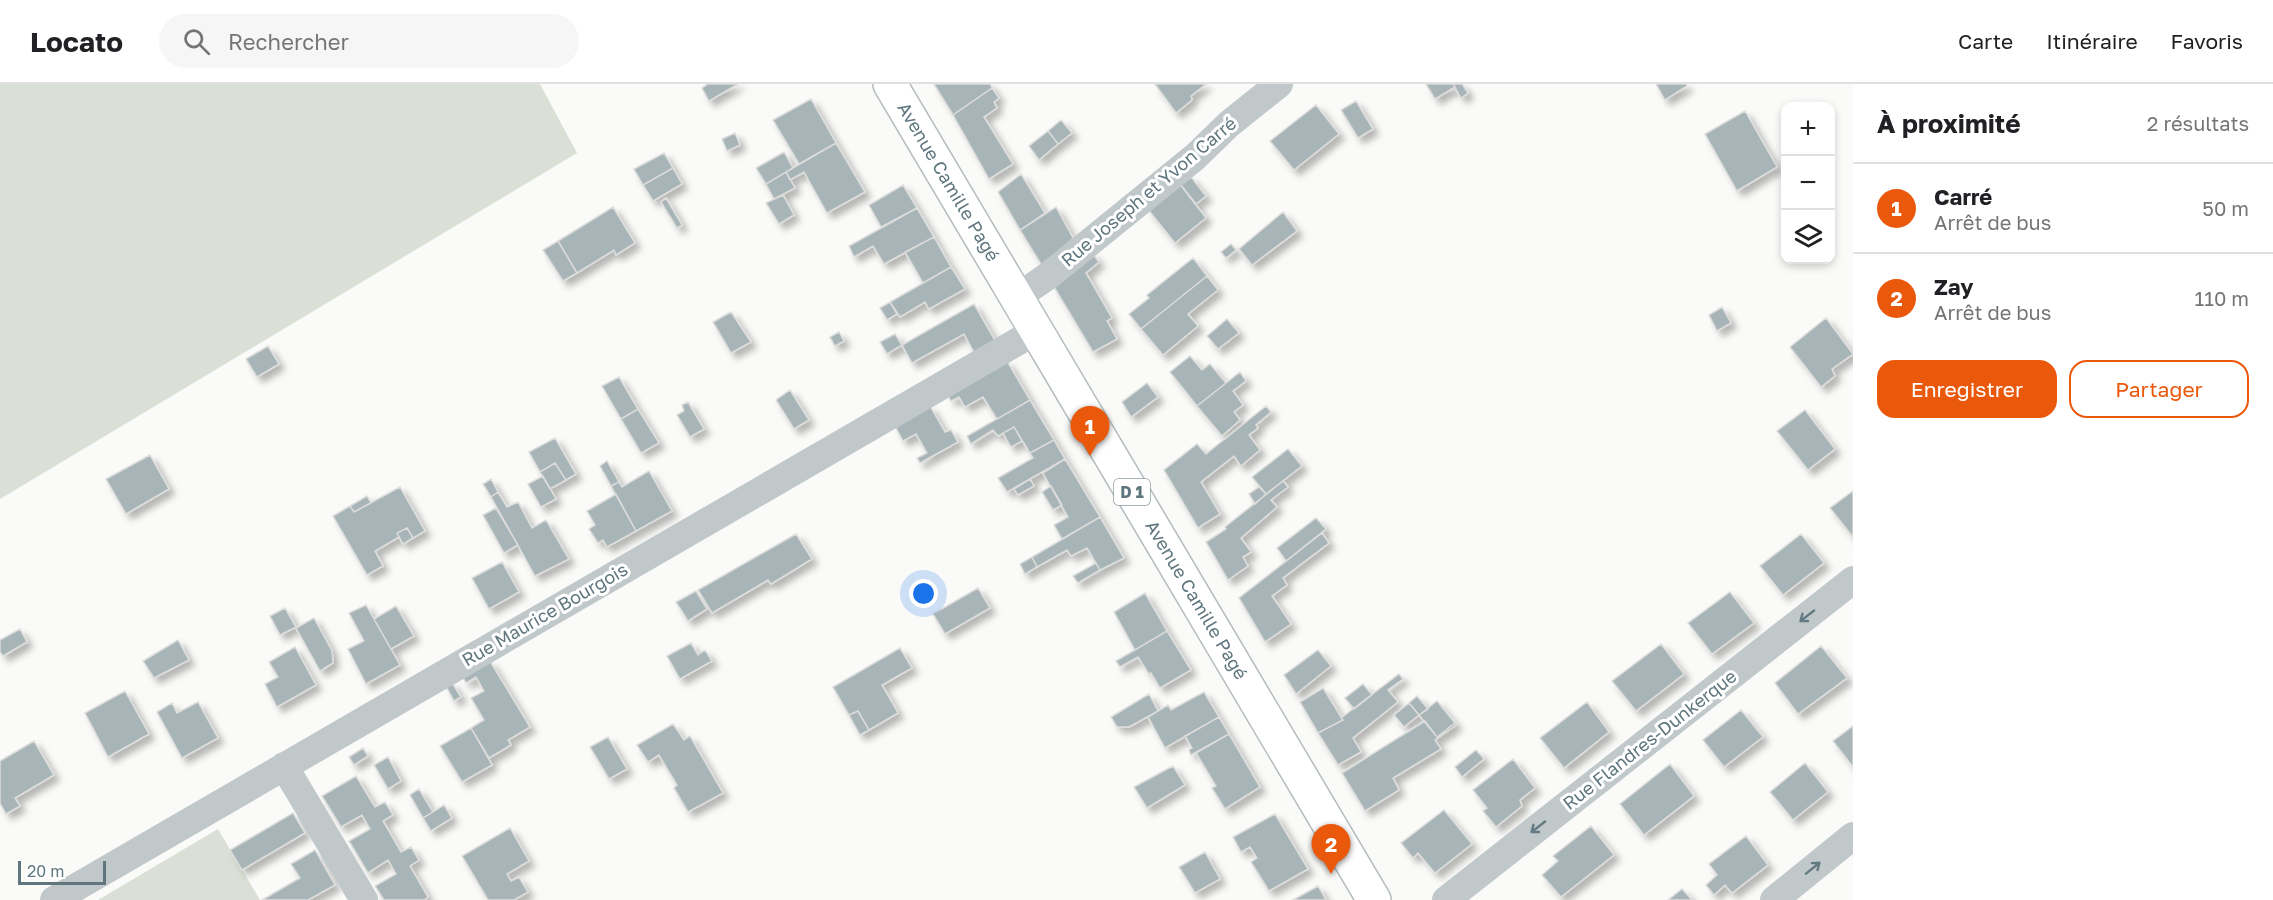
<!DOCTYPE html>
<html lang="fr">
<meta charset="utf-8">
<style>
:root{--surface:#fff;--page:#f6f6f6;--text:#202124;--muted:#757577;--line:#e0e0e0;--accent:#ea580c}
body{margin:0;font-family:"Golos Text",sans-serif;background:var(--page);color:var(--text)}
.controls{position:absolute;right:18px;top:18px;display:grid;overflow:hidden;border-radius:12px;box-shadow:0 3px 9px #0003}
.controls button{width:54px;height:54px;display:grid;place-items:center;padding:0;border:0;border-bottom:2px solid var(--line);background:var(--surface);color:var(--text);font:30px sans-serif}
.scale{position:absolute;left:18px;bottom:15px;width:88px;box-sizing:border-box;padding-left:6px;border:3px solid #5f767e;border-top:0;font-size:16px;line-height:21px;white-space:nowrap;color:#5f767e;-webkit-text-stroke:4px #fff;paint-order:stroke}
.you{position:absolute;left:924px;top:510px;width:21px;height:21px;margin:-15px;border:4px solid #fff;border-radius:50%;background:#1a73e8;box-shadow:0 0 0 9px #1a73e833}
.badge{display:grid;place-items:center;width:39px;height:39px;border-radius:50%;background:var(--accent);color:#fff;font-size:20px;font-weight:700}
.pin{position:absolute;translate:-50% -50px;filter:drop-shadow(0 2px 3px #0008)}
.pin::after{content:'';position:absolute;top:32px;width:21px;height:18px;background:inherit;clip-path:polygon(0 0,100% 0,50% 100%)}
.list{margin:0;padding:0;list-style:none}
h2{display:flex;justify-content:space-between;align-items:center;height:78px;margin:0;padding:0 24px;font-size:26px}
h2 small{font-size:20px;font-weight:400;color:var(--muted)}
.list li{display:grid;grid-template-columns:39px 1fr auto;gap:18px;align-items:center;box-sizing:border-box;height:90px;padding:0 24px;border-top:2px solid var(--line)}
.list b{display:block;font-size:22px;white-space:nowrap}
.list p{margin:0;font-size:20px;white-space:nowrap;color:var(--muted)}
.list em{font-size:20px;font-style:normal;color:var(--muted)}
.actions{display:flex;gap:12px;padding:18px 24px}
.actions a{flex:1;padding:14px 0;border:2px solid var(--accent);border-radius:18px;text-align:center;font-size:21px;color:var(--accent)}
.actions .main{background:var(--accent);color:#fff}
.icon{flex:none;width:33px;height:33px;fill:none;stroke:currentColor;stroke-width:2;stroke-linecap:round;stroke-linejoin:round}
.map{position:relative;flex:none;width:1853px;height:816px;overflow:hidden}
header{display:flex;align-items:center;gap:36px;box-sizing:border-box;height:84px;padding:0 30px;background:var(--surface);border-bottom:2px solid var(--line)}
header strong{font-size:28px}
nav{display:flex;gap:33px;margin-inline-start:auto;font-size:21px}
.search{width:420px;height:54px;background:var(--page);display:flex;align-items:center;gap:15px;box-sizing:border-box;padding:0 21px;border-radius:33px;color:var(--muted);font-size:22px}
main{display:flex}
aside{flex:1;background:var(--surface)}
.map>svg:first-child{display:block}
.green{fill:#dbe0d7}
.building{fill:#a7b4b8;stroke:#dcdcda;stroke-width:1.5;filter:url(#shadow)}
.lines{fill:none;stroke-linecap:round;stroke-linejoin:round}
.primary-casing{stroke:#b4bcbe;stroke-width:36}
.street{stroke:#c1c8ca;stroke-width:28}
.primary{stroke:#fff;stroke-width:33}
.oneway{stroke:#647a82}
.labels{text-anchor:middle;stroke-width:6;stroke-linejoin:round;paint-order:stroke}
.shield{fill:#fff;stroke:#8f9fa5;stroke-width:1.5}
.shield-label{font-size:16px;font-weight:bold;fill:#5f767e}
.street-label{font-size:18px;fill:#5f767e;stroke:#fff}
</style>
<header>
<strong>Locato</strong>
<div class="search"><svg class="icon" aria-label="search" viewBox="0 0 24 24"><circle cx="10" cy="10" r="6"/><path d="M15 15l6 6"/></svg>Rechercher</div>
<nav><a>Carte</a><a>Itinéraire</a><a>Favoris</a></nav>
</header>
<main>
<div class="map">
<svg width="1853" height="816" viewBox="0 0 1853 816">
<defs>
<filter id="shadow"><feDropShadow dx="5.5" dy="5.5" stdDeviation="3" flood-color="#0004"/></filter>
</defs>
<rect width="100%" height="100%" fill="#fafaf8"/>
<path class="green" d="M 0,0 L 540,0 L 577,69 L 0,415 Z
M 218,745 L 260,816 L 98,816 Z"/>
<path class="building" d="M 708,0 L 738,0 L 709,17 L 702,4 Z
M 934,0 L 990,0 L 992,4 L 953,31 Z
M 1155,0 L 1206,0 L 1191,12 L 1192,16 L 1176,29 Z
M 1426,0 L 1453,0 L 1455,3 L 1435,15 Z
M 1453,0 L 1462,0 L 1468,9 L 1461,14 Z
M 1656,0 L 1686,0 L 1687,2 L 1665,16 Z
M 992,4 L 999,14 L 994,18 L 997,24 L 984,33 L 1013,80 L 989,95 L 953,31 Z
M 811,15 L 836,59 L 799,80 L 773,36 Z
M 1356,17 L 1373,45 L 1358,54 L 1341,26 Z
M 1316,21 L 1339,50 L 1294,86 L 1270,57 Z
M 1745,27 L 1777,83 L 1737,107 L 1705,50 Z
M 1061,36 L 1072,49 L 1058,60 L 1048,47 Z
M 1048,47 L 1058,60 L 1039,76 L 1029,62 Z
M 735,49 L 740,61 L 727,67 L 722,55 Z
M 836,59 L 865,108 L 827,129 L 804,88 L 790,96 L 786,88 Z
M 784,68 L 793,84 L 766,100 L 756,84 Z
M 664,69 L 673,84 L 643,101 L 634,85 Z
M 673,84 L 682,100 L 653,117 L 643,101 Z
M 786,88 L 795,104 L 774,115 L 766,100 Z
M 1021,90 L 1045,129 L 1020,146 L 998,108 Z
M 1191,93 L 1206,112 L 1196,120 L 1181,101 Z
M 1179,99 L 1206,134 L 1175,159 L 1147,124 Z
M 903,101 L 917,124 L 881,143 L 869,121 Z
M 783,111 L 794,131 L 779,140 L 766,119 Z
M 666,114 L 682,141 L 677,144 L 661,118 Z
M 613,123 L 635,159 L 616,171 L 614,166 L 577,189 L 558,157 Z
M 1056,123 L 1073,154 L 1044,185 L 1020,146 Z
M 917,124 L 934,153 L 884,180 L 873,162 L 854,173 L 849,162 Z
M 1283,128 L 1297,147 L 1252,181 L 1239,165 Z
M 934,153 L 951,183 L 923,199 L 905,168 Z
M 558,157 L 577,189 L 563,197 L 543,166 Z
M 1231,160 L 1236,166 L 1226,174 L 1221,168 Z
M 1092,169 L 1099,178 L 1086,189 L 1112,234 L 1107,237 L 1117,255 L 1093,268 L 1053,201 Z
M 1193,174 L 1207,192 L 1141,245 L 1129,230 L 1149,214 L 1147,211 Z
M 951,183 L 965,205 L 929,225 L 925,218 L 900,233 L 890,218 Z
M 1207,192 L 1218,206 L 1188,230 L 1198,242 L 1163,271 L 1141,245 Z
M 890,218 L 897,230 L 887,236 L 880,224 Z
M 974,220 L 996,258 L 975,270 L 964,250 L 912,279 L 902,261 Z
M 1722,223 L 1731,239 L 1717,247 L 1709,231 Z
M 731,228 L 751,258 L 731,269 L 713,238 Z
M 1826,234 L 1853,270 L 1832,285 L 1835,292 L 1821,303 L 1790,263 Z
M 1227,235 L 1239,249 L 1218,265 L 1207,252 Z
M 839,248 L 844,257 L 835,262 L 830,253 Z
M 895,250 L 902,261 L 887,270 L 880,258 Z
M 268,262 L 279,280 L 257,293 L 246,275 Z
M 1190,272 L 1202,286 L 1210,280 L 1226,299 L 1197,322 L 1170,288 Z
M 1007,277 L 1030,316 L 997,335 L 983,313 L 965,323 L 959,313 L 951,317 L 948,312 Z
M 1240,288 L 1246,297 L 1233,307 L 1243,321 L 1234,328 L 1240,336 L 1222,352 L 1197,322 Z
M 619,293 L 638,325 L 621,335 L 602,302 Z
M 1147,299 L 1158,313 L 1131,333 L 1122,318 Z
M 790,306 L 809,336 L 794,345 L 776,316 Z
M 1030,316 L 1054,356 L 1030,369 L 1014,343 L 998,352 L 993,346 L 971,360 L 967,352 Z
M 688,318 L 704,345 L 690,353 L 677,331 L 684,327 L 682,321 Z
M 930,322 L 945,348 L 951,346 L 958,358 L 920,379 L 917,374 L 927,369 L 916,350 L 903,357 L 895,342 Z
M 1266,322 L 1271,328 L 1256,341 L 1258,344 L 1249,351 L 1260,366 L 1241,382 L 1234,372 L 1201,398 L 1220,430 L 1198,444 L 1164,386 L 1197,360 L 1206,370 Z
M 638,325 L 659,359 L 641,369 L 621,335 Z
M 1805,326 L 1835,365 L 1808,386 L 1777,347 Z
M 1014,343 L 1022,357 L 1011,363 L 1003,349 Z
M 555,354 L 576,390 L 566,396 L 555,379 L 540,388 L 529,368 Z
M 1054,356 L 1065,375 L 1007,408 L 998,394 L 1033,374 L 1030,369 Z
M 1288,365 L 1302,382 L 1266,410 L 1252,393 Z
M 150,371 L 169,405 L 126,430 L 106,395 Z
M 1065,375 L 1100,433 L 1062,455 L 1054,441 L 1068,433 L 1043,389 Z
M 607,377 L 619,398 L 611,402 L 600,382 Z
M 555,379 L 566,396 L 550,405 L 540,388 Z
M 649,387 L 672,427 L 636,447 L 611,402 L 619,398 L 622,403 Z
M 543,392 L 556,415 L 541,423 L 528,400 Z
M 491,395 L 498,408 L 491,413 L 483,400 Z
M 1030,395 L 1034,402 L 1018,411 L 1014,405 Z
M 1283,397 L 1288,403 L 1271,416 L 1277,423 L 1241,454 L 1251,468 L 1243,473 L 1248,482 L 1228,496 L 1206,458 L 1226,445 L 1225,443 Z
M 1051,402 L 1062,421 L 1053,426 L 1042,408 Z
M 400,403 L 425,447 L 413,454 L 407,444 L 397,449 L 399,453 L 375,467 L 383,482 L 367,491 L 333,432 L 350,422 L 354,428 Z
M 1259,403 L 1266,410 L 1255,420 L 1249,410 Z
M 1853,407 L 1853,453 L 1830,424 Z
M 498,408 L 507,423 L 518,418 L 532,444 L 546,436 L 569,475 L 535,492 L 491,413 Z
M 616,410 L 636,447 L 607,463 L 603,456 L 598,459 L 589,445 L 595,441 L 587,427 Z
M 367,412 L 371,419 L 354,428 L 350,422 Z
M 496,424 L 518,461 L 504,469 L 483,431 Z
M 1100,433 L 1124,474 L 1100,486 L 1087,464 L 1071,472 L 1067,466 L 1037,483 L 1032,473 Z
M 1316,434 L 1326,445 L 1286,477 L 1277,464 Z
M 407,444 L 413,454 L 403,460 L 397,449 Z
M 1322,449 L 1329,459 L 1283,494 L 1287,501 L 1272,512 L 1291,540 L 1265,558 L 1239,514 Z
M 796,450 L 812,475 L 771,500 L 768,496 L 712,529 L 698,506 Z
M 1801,450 L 1824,479 L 1783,511 L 1760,482 Z
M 1032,473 L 1037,483 L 1025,490 L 1020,480 Z
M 502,478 L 519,508 L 489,525 L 472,494 Z
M 1096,479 L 1100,486 L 1078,499 L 1073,492 Z
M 978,504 L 990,524 L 945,550 L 933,530 Z
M 696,507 L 707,525 L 688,537 L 676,518 Z
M 1730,508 L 1754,539 L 1712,570 L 1688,539 Z
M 1145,509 L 1167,547 L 1135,566 L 1114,528 Z
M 366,521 L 400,581 L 366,600 L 348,565 L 364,557 L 349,529 Z
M 396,522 L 414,552 L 391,565 L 374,535 Z
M 285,524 L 296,543 L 280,551 L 270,532 Z
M 314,534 L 332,567 L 333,579 L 320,587 L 296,544 Z
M 20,545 L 27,558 L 3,572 L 0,568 L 0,556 Z
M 1167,547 L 1191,586 L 1160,604 L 1151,589 L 1149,590 L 1138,573 L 1120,583 L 1116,577 Z
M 178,556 L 189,576 L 154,594 L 143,577 Z
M 691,559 L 698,571 L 705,566 L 712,577 L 680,595 L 667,572 Z
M 1661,560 L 1684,590 L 1636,627 L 1612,597 Z
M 1821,562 L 1847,594 L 1798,630 L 1775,599 Z
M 295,563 L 316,601 L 277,623 L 265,600 L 278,593 L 269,578 Z
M 900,564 L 912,584 L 882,601 L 898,629 L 869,646 L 858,627 L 849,631 L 833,603 Z
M 1318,566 L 1331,582 L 1296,610 L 1284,591 Z
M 490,577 L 530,643 L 508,656 L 511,661 L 489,674 L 471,644 L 484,636 L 471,614 L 484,607 L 476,593 L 466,599 L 463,593 Z
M 1399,590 L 1403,595 L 1388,606 L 1398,618 L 1353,654 L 1361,668 L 1338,681 L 1318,649 L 1343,636 L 1341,634 Z
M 452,599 L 461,613 L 454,617 L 446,602 Z
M 1363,600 L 1372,611 L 1354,625 L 1345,614 Z
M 1323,604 L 1343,636 L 1318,649 L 1300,618 Z
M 125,607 L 149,650 L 108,673 L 85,629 Z
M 1204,608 L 1219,633 L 1165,664 L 1148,633 L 1168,621 L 1171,626 Z
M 1149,610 L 1158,627 L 1129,643 L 1117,643 L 1111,633 Z
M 1417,612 L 1428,625 L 1419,631 L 1409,619 Z
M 1437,617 L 1455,639 L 1437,653 L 1419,631 Z
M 198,618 L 218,654 L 182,674 L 157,628 L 172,619 L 177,629 Z
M 1587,618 L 1609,648 L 1564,684 L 1540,654 Z
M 1409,619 L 1419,631 L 1404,643 L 1394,631 Z
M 1741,626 L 1763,653 L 1724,683 L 1703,656 Z
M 858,627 L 869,646 L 860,651 L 849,631 Z
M 1219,633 L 1229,650 L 1191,671 L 1189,666 L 1192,664 L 1185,652 Z
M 1425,637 L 1437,653 L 1455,639 L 1456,641 L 1435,656 L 1441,665 L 1393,694 L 1399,706 L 1365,727 L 1342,689 Z
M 673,640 L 684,656 L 690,652 L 723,709 L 688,728 L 674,704 L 677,701 L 659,671 L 648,678 L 637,661 Z
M 1853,642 L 1853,683 L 1833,657 Z
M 471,644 L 492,681 L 462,698 L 440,662 Z
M 1229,650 L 1260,703 L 1225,725 L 1212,704 L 1216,702 L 1196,669 Z
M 608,653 L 627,685 L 609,695 L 590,663 Z
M 34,657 L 54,691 L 15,714 L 20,722 L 6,730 L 0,719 L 0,677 Z
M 363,664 L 368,672 L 354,681 L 349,673 Z
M 1476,666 L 1484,675 L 1462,693 L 1455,683 Z
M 388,673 L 401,697 L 388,705 L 374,681 Z
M 1513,675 L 1535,704 L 1520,716 L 1522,722 L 1496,743 L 1483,727 L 1487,724 L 1473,706 Z
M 1805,679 L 1828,708 L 1793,736 L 1770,708 Z
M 1670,680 L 1694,712 L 1644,751 L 1620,720 Z
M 1173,682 L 1185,701 L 1147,724 L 1134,703 Z
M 356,692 L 375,723 L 385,718 L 393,731 L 383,737 L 401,768 L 411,763 L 419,776 L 410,782 L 428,813 L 424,816 L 384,816 L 375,802 L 396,790 L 388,776 L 368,789 L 349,757 L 370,745 L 362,731 L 341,743 L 322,712 Z
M 419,705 L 433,728 L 423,734 L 410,711 Z
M 444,721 L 452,734 L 431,747 L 423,734 Z
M 1444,726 L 1472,760 L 1435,789 L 1418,769 L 1413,774 L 1401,759 Z
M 293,729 L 305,749 L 242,786 L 230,766 Z
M 1275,730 L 1308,785 L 1269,807 L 1251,778 L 1257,774 L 1250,763 L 1241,768 L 1233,753 Z
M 1591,742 L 1614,771 L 1561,813 L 1542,791 L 1558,777 L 1553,772 Z
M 510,744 L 529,777 L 507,790 L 511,797 L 519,793 L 528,808 L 514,816 L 488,816 L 462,772 Z
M 1746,752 L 1768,781 L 1732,809 L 1725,801 L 1714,811 L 1706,801 L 1717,791 L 1709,780 Z
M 315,766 L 335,801 L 308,816 L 262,816 L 300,794 L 291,780 Z
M 1205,768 L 1220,795 L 1195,809 L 1179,783 Z
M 1318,802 L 1326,816 L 1293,816 Z
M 1682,805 L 1692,816 L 1668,816 Z"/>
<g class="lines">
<defs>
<g id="primary">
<path id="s1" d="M 890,0 L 1374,816"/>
</g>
</defs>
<use href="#primary" class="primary-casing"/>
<path class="street" d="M 1016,214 L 1048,192 L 1195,73 L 1229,40 L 1279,0
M 284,682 L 364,816
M 54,816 L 1036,247
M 1446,816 L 1853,496
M 1774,816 L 1853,752"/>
<use href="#primary" class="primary"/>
</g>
<defs><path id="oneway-shaft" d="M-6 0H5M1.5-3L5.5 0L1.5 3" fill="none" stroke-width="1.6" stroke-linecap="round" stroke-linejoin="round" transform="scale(1.5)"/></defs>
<g class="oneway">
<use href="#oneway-shaft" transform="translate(1807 532) rotate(142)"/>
<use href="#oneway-shaft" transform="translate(1538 743) rotate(142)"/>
<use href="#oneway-shaft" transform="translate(1813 784) rotate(-39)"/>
</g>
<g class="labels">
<rect class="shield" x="1114" y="395" width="36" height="26" rx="4.5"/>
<g class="shield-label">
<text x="1132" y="414">D 1</text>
</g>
<g class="street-label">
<text dy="6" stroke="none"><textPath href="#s1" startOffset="114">Avenue Camille Pagé</textPath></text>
<text transform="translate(1149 108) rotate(-40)" y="6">Rue Joseph et Yvon Carré</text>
<text dy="6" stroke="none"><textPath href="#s1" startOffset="600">Avenue Camille Pagé</textPath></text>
<text transform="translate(545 531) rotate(-30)" y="6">Rue Maurice Bourgois</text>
<text transform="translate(1650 656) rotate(-38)" y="6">Rue Flandres-Dunkerque</text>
</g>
</g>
</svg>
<div class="controls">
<button>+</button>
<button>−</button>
<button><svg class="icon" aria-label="layers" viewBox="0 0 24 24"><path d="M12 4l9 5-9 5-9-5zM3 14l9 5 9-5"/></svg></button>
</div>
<div class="scale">20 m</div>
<div class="you"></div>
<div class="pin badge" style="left:1090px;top:372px">1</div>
<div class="pin badge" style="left:1331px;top:790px">2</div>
</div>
<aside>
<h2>À proximité<small>2 résultats</small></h2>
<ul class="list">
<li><span class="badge">1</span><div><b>Carré</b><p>Arrêt de bus</p></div><em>50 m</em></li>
<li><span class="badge">2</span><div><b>Zay</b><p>Arrêt de bus</p></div><em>110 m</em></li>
</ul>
<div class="actions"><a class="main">Enregistrer</a><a>Partager</a></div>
</aside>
</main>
